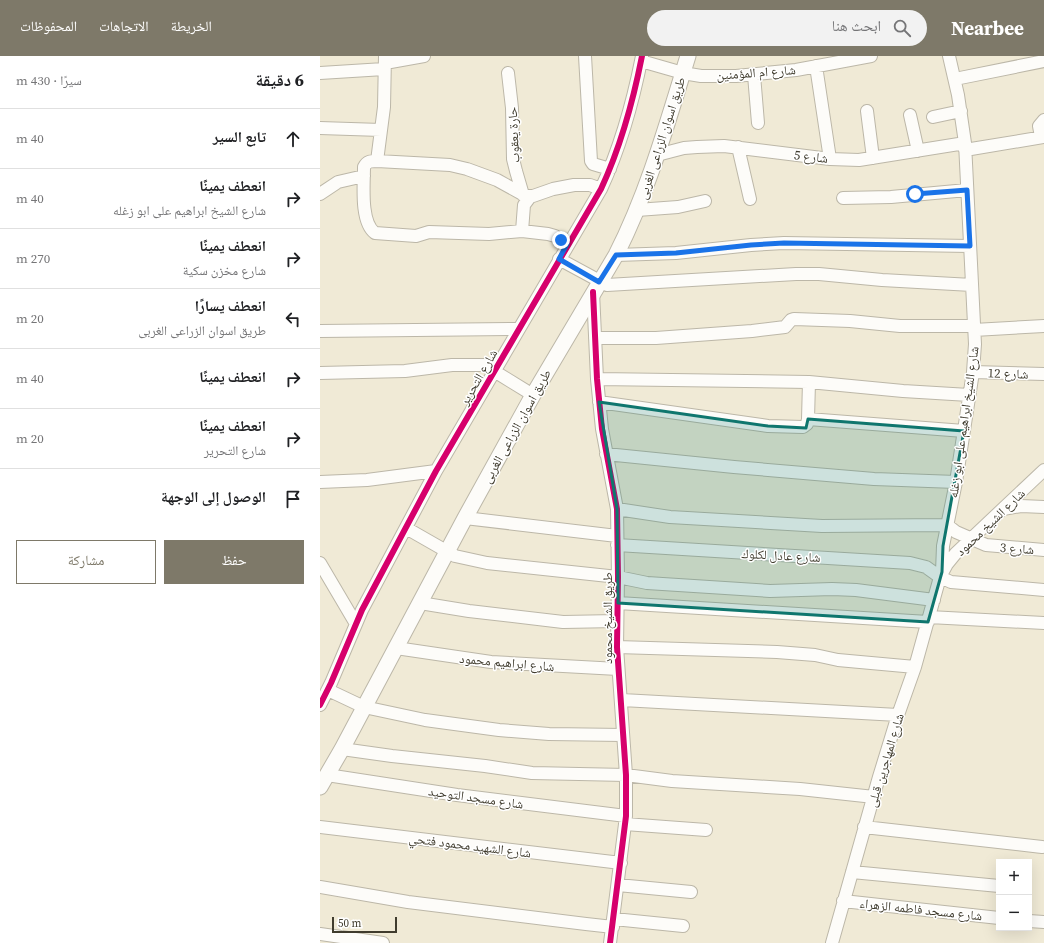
<!DOCTYPE html>
<html lang="ar">
<meta charset="utf-8">
<style>
:root{--surface:#fff;--page:#f2f2f2;--text:#202124;--muted:#757577;--line:#e0e0e0;--accent:#7e7969}
body{margin:0;font-family:"Source Serif 4","Noto Naskh Arabic",serif;background:var(--page);color:var(--text);direction:rtl}
.controls{position:absolute;right:12px;bottom:12px;display:grid;overflow:hidden;border-radius:0px;box-shadow:0 4px 16px #0002}
.controls button{width:36px;height:36px;display:grid;place-items:center;padding:0;border:0;border-bottom:1px solid var(--line);background:var(--surface);color:var(--text);font:20px sans-serif}
.scale{position:absolute;left:12px;bottom:10px;width:65px;box-sizing:border-box;padding-left:4px;border:2px solid #403c2e;border-top:0;font-size:11px;line-height:14px;white-space:nowrap;color:#403c2e;-webkit-text-stroke:3px #fff;paint-order:stroke}
.stop{position:absolute;width:12px;height:12px;margin:-9px;border:3px solid #1a73e8;border-radius:50%;background:#fff}
.stop.end{background:#1a73e8;border-color:#fff;box-shadow:0 1px 4px #0008}
.list{margin:0;padding:0;list-style:none}
h2{display:flex;justify-content:space-between;align-items:center;height:52px;margin:0;padding:0 16px;font-size:17px}
h2 small{font-size:13px;font-weight:400;color:var(--muted)}
.list li{display:grid;grid-template-columns:26px 1fr auto;gap:12px;align-items:center;box-sizing:border-box;height:60px;padding:0 16px;border-top:1px solid var(--line)}
.list b{display:block;font-size:15px;white-space:nowrap}
.list p{margin:0;font-size:13px;white-space:nowrap;color:var(--muted)}
.list em{font-size:13px;font-style:normal;color:var(--muted)}
.actions{display:flex;gap:8px;padding:12px 16px}
.actions a{flex:1;padding:9px 0;border:1px solid var(--accent);border-radius:0px;text-align:center;font-size:14px;color:var(--accent)}
.actions .main{background:var(--accent);color:#fff}
.icon{flex:none;width:22px;height:22px;fill:none;stroke:currentColor;stroke-width:2;stroke-linecap:round;stroke-linejoin:round}
.map{position:relative;flex:none;width:724px;height:887px;overflow:hidden;direction:ltr}
header{display:flex;align-items:center;gap:24px;box-sizing:border-box;height:56px;padding:0 20px;background:var(--accent);color:#fff}
header strong{font-size:19px}
nav{display:flex;gap:22px;margin-inline-start:auto;font-size:14px}
.search{width:280px;height:36px;background:var(--page);display:flex;align-items:center;gap:10px;box-sizing:border-box;padding:0 14px;border-radius:22px;color:var(--muted);font-size:15px}
main{display:flex}
aside{flex:1;background:var(--surface)}
.map>svg:first-child{display:block}
.lines{fill:none;stroke-linecap:round;stroke-linejoin:round}
.minor-casing{stroke:#bcb7a8;stroke-width:14}
.major-casing{stroke:#bcb7a8;stroke-width:17}
.minor{stroke:#fdfcf9;stroke-width:12}
.major{stroke:#fdfcf9;stroke-width:15}
.cycleway-casing{stroke:#fff;stroke-width:8}
.cycleway{stroke:#d6006c;stroke-width:6}
.route{stroke:#1a73e8;stroke-width:5}
.marked{fill:#0f766e;fill-opacity:0.2;stroke:#0f766e;stroke-width:3;stroke-linejoin:round}
.labels{text-anchor:middle;stroke-width:3;stroke-linejoin:round;paint-order:stroke}
.street-label{font-size:13px;fill:#403c2e;stroke:#fff}
</style>
<header>
<strong>Nearbee</strong>
<div class="search"><svg class="icon" aria-label="search" viewBox="0 0 24 24"><circle cx="10" cy="10" r="6"/><path d="M15 15l6 6"/></svg>ابحث هنا</div>
<nav><a>الخريطة</a><a>الاتجاهات</a><a>المحفوظات</a></nav>
</header>
<main>
<div class="map">
<svg width="724" height="887" viewBox="0 0 724 887">
<rect width="100%" height="100%" fill="#f0ead6"/>
<g class="lines">
<defs>
<path id="minor" d="M 265,0 L 271,105 L 273,108 L 290,113
M 321,5 L 363,17 L 381,20 L 416,20 L 476,14 L 551,0
M 65,7 L 104,0
M 496,10 L 510,103
M 0,17 L 64,13
M 188,17 L 192,52 L 193,103 L 196,115 L 203,139
M 434,19 L 438,67
M 635,23 L 724,5
M 547,55 L 553,102
M 590,59 L 598,95
M 613,61 L 641,55
M 0,72 L 61,74
M 721,81 L 719,70 L 724,64
M 418,91 L 430,143
M 645,94 L 724,81
M 337,99 L 364,92 L 377,91 L 404,90 L 510,103 L 539,104 L 645,87
M 57,105 L 64,51 L 65,0
M 0,138 L 18,126 L 44,120
M 523,142 L 571,141 L 647,134
M 317,154 L 358,151 L 385,145
M 202,175 L 204,149 L 210,141
M 247,188 L 235,180 L 228,178 L 202,175 L 169,178 L 109,176 L 96,180 L 55,177 C 40,166 44,128 44,111 C 47,105 51,105 57,105 L 130,109 L 147,113 L 177,124 L 206,140 L 213,140 L 233,133 L 254,129 L 270,129 L 281,133
M 296,199 L 356,197 L 431,189 L 464,187 L 650,190
M 239,203 L 287,229 L 476,218 L 499,218 L 562,224 L 652,229
M 273,236 L 277,323 L 282,373 L 297,453 L 298,521 L 297,591 L 306,719 L 306,760 L 290,887
M 654,274 L 724,270
M 0,275 L 197,273
M 275,282 L 336,282 L 432,275 L 465,271 L 471,264 L 474,263 L 530,265 L 580,270 L 654,270
M 174,315 L 213,339
M 653,316 L 724,318
M 0,317 L 85,315 L 132,309 L 177,309
M 277,323 L 489,326 L 583,335 L 649,339
M 279,346 L 448,370 L 483,371 L 487,368 L 488,363 L 489,326
M 488,363 L 644,375
M 286,398 L 414,411 L 554,423 L 636,426
M 0,426 L 47,424 L 116,415
M 297,453 L 350,461 L 502,470 L 627,469 L 636,476 L 666,489 L 724,494
M 683,453 L 701,450 L 724,451
M 145,462 L 297,480
M 86,472 L 135,500 L 167,507 L 298,521 L 327,527 L 450,535 L 512,533 L 536,534 L 614,544
M 297,489 L 590,507 L 606,511 L 620,521 L 631,526 L 724,534
M 0,507 L 36,568
M 622,516 L 623,490 L 636,426 L 653,316 L 655,288 L 645,87 L 638,39 L 629,0
M 100,547 L 149,555 L 243,566 L 297,565
M 298,547 L 608,566
M 609,561 L 724,567
M 297,591 L 457,596 L 495,599 L 518,604 L 595,611
M 76,592 L 171,606 L 298,613
M 8,634 L 44,651 L 105,664 L 179,674 L 229,678 L 303,679
M 302,644 L 578,659
M 0,649 L 11,627 L 42,554 L 116,415 L 281,133 C 301,90 313,46 322,0
M 22,693 L 72,700 L 165,710 L 212,717 L 306,719 L 352,725 L 480,733 L 554,741
M 7,719 L 137,739 L 306,760
M 305,768 L 386,774
M 0,771 L 301,807
M 544,771 L 722,791
M 532,816 L 679,830
M 298,829 L 371,836
M 0,831 L 88,846 L 266,868 L 293,871
M 523,845 L 679,862
M 294,863 L 363,870
M 709,865 L 724,866
M 0,878 L 63,887
M 512,887 L 559,721 L 578,659 L 595,611 L 620,521 L 627,508 L 636,497 L 724,414"/>
<path id="major" d="M 0,731 L 22,693 L 145,462 L 213,339 L 296,199 C 328,136 347,68 368,0"/>
</defs>
<use href="#minor" class="minor-casing"/>
<use href="#major" class="major-casing"/>
<use href="#minor" class="minor"/>
<use href="#major" class="major"/>
<defs>
<path id="cycleway" d="M 273,236 L 277,323 L 282,373 L 297,453 L 298,521 L 297,591 L 306,719 L 306,760 L 290,887
M 0,649 L 11,627 L 42,554 L 116,415 L 281,133 C 301,90 313,46 322,0"/>
</defs>
<use href="#cycleway" class="cycleway-casing"/>
<use href="#cycleway" class="cycleway"/>
</g>
<g class="lines">
<path class="route" d="M 241,184 L 247,188 L 239,203 L 279,226 L 296,199 L 356,197 L 431,189 L 464,187 L 650,190 L 647,134 L 595,138"/>
</g>
<path class="marked" d="M 279,346 L 448,370 L 486,372 L 488,363 L 644,375 L 623,490 L 622,516 L 608,566 L 298,547 L 297,453 Z"/>
<g class="labels">
<g class="street-label">
<text transform="translate(436 16) rotate(-4)" y="5">شارع ام المؤمنين</text>
<text transform="translate(193 79) rotate(-93)" y="5">حارة يعقوب</text>
<text transform="translate(341 82) rotate(-72)" y="5">طريق اسوان الزراعى الغربى</text>
<text transform="translate(491 100) rotate(7)" y="5">شارع 5</text>
<text transform="translate(688 317) rotate(2)" y="5">شارع 12</text>
<text transform="translate(158 321) rotate(-60)" y="5">شارع التحرير</text>
<text transform="translate(643 366) rotate(-82)" y="5">شارع الشيخ ابراهيم على ابو زغله</text>
<text transform="translate(196 370) rotate(-61)" y="5">طريق اسوان الزراعى الغربى</text>
<text transform="translate(670 466) rotate(-44)" y="5">شارع الشيخ محمود</text>
<text transform="translate(697 492) rotate(4)" y="5">شارع 3</text>
<text transform="translate(461 499) rotate(3)" y="5">شارع عادل لكلوك</text>
<text transform="translate(287 562) rotate(-90)" y="5">طريق الشيخ محمود</text>
<text transform="translate(187 606) rotate(5)" y="5">شارع ابراهيم محمود</text>
<text transform="translate(565 704) rotate(-73)" y="5">شارع المهاجرين قبلى</text>
<text transform="translate(156 741) rotate(8)" y="5">شارع مسجد التوحيد</text>
<text transform="translate(150 789) rotate(7)" y="5">شارع الشهيد محمود فتحي</text>
<text transform="translate(601 853) rotate(6)" y="5">شارع مسجد فاطمه الزهراء</text>
</g>
</g>
</svg>
<div class="controls">
<button>+</button>
<button>−</button>
</div>
<div class="scale">50 m</div>
<div class="stop" style="left:595px;top:138px"></div>
<div class="stop end" style="left:241px;top:184px"></div>
</div>
<aside>
<h2>6 دقيقة<small>سيرًا · 430 m</small></h2>
<ul class="list">
<li><svg class="icon" aria-label="ahead" viewBox="0 0 24 24"><path d="M12 20V5M6 11l6-6 6 6"/></svg><div><b>تابع السير</b></div><em>40 m</em></li>
<li><svg class="icon" aria-label="right" viewBox="0 0 24 24"><path d="M7 20v-9h11M14 6l5 5-5 5"/></svg><div><b>انعطف يمينًا</b><p>شارع الشيخ ابراهيم على ابو زغله</p></div><em>40 m</em></li>
<li><svg class="icon" aria-label="right" viewBox="0 0 24 24"><path d="M7 20v-9h11M14 6l5 5-5 5"/></svg><div><b>انعطف يمينًا</b><p>شارع مخزن سكية</p></div><em>270 m</em></li>
<li><svg class="icon" aria-label="left" viewBox="0 0 24 24"><path d="M17 20v-9H6M10 6l-5 5 5 5"/></svg><div><b>انعطف يسارًا</b><p>طريق اسوان الزراعى الغربى</p></div><em>20 m</em></li>
<li><svg class="icon" aria-label="right" viewBox="0 0 24 24"><path d="M7 20v-9h11M14 6l5 5-5 5"/></svg><div><b>انعطف يمينًا</b></div><em>40 m</em></li>
<li><svg class="icon" aria-label="right" viewBox="0 0 24 24"><path d="M7 20v-9h11M14 6l5 5-5 5"/></svg><div><b>انعطف يمينًا</b><p>شارع التحرير</p></div><em>20 m</em></li>
<li><svg class="icon" aria-label="arrive" viewBox="0 0 24 24"><path d="M6 21V4h12l-3 4 3 4H6"/></svg><div><b>الوصول إلى الوجهة</b></div></li>
</ul>
<div class="actions"><a class="main">حفظ</a><a>مشاركة</a></div>
</aside>
</main>
